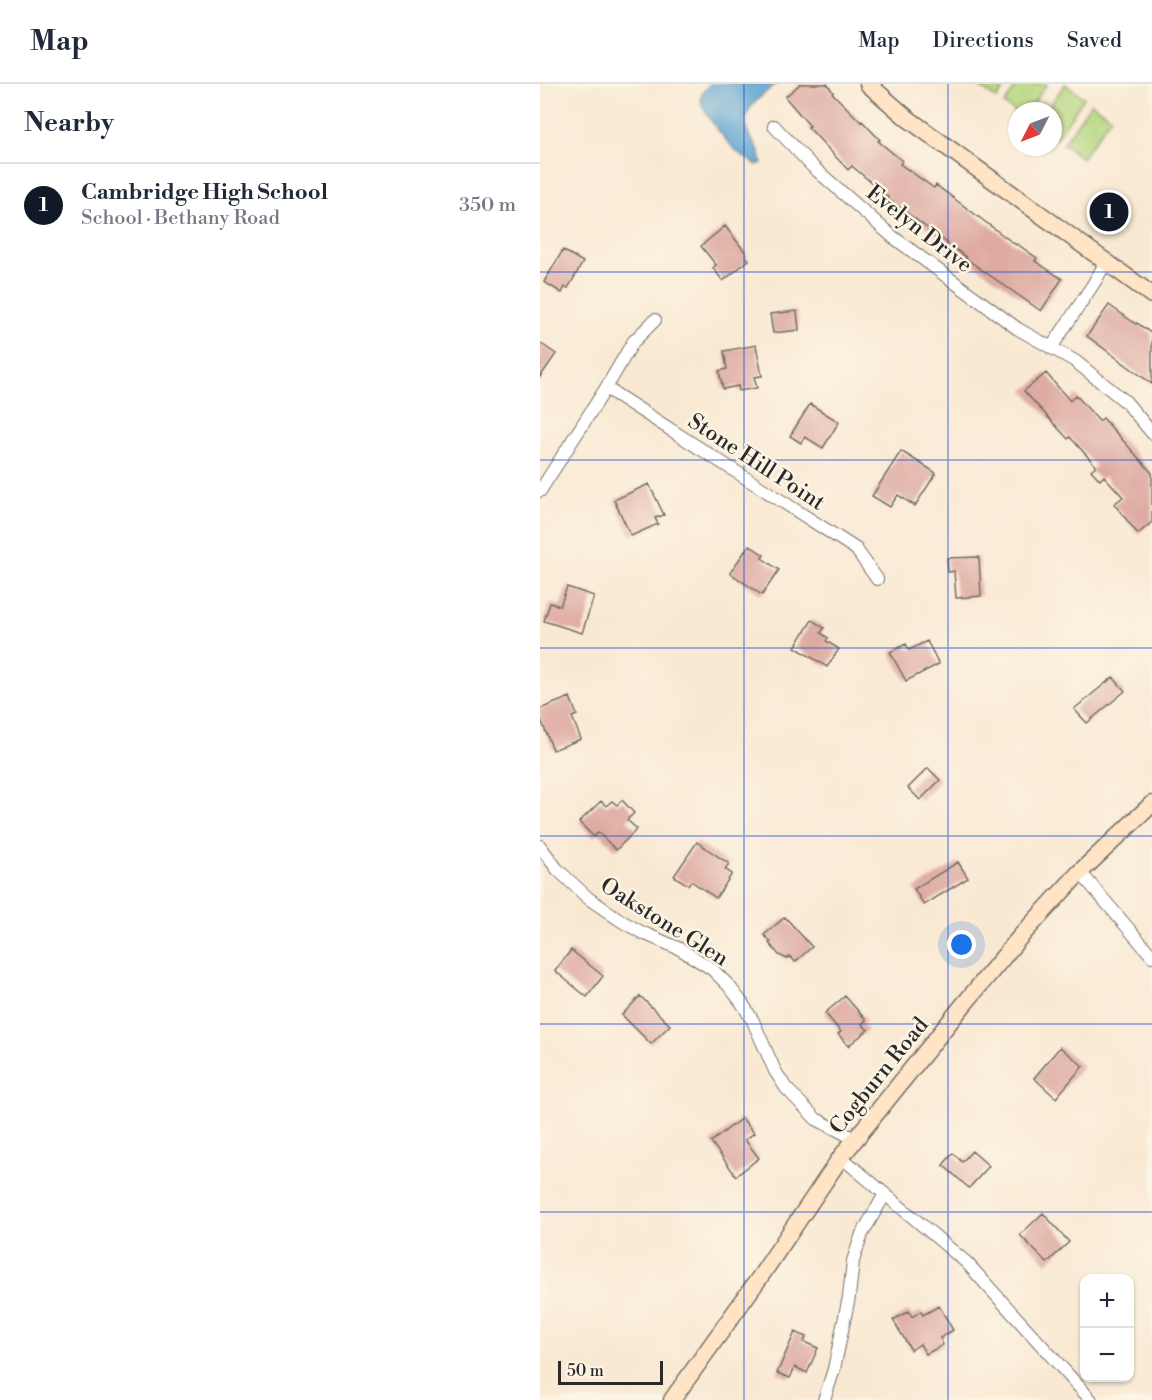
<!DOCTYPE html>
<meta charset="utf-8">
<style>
:root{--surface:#fff;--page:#f6f6f7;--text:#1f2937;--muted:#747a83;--line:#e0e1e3;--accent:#111827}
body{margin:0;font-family:"Libre Bodoni",serif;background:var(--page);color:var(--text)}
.controls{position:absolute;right:18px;bottom:18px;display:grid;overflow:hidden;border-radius:12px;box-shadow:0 2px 4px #0004}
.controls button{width:54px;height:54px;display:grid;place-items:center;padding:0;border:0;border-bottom:2px solid var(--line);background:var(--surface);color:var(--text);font:30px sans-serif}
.compass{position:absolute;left:468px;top:18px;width:54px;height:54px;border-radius:50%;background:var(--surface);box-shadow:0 2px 4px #0004;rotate:228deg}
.scale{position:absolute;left:18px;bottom:15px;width:105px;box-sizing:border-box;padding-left:6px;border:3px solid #2b2b2b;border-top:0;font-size:16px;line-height:21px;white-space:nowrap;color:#2b2b2b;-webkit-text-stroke:4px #fcf5e5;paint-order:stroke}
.you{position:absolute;left:422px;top:861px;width:21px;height:21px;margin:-15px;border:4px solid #fff;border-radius:50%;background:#1a73e8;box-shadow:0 0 0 9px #1a73e833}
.badge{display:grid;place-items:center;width:39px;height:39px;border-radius:50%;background:var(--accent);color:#fff;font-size:20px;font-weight:700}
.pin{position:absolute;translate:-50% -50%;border:3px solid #fff;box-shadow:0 2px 6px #0006}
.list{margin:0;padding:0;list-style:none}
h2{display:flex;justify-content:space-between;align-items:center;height:78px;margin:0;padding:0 24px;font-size:26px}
h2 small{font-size:20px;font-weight:400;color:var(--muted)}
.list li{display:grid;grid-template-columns:39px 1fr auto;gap:18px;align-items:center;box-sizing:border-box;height:84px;padding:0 24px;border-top:2px solid var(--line)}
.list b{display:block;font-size:22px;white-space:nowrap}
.list p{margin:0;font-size:20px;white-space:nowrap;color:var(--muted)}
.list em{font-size:20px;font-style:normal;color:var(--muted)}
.map{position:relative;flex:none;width:612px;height:1316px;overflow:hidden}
header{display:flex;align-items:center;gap:36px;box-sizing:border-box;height:84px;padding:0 30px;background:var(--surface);border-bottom:2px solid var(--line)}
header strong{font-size:28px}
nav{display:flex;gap:33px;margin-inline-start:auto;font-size:21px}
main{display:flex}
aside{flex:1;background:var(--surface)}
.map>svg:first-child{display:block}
.green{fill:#b4d67e;stroke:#708054;stroke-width:1.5}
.water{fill:#5ca3d2;stroke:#44677e;stroke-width:1.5}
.building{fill:#deaaa1}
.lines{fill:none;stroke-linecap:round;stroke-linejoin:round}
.street-casing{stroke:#736e66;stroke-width:14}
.secondary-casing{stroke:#736e66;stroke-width:19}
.street{stroke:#fff;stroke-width:12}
.secondary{stroke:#ffe4c6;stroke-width:16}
.grid{fill:none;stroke:#1d4ed8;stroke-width:1.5;stroke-opacity:0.55}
.labels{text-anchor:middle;stroke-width:5;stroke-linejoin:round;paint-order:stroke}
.street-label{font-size:22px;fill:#2b2b2b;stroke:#fcf5e5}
</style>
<header>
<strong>Map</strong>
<nav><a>Map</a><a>Directions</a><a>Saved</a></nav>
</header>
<main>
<aside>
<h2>Nearby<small></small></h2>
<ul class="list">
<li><span class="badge">1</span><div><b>Cambridge High School</b><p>School · Bethany Road</p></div><em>350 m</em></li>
</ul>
</aside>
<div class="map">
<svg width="612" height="1316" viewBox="0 0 612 1316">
<rect width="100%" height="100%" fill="#fcf5e5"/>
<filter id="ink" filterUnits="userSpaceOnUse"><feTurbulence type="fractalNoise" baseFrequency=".0167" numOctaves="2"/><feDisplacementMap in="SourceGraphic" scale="12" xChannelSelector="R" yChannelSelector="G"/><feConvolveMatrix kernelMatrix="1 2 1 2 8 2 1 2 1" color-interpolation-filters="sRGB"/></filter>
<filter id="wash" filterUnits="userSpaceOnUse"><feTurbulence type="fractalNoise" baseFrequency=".008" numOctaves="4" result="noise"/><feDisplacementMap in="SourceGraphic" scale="24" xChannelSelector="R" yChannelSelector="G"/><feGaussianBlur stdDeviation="1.35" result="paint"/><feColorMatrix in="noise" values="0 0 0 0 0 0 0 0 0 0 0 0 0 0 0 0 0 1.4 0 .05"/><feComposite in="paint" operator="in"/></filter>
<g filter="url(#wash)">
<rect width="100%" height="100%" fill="#f9e9d3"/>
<path class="green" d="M 438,0 L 467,0 L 457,15 L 437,1 Z
M 478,0 L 507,0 L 488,27 L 477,27 L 477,29 L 464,20 Z
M 525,0 L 544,14 L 516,55 L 513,53 L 513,27 L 506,27 Z
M 551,19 L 571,33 L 542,74 L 523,60 Z"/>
<path class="water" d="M 170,0 L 236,0 C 219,14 196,28 210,53 C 216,62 221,69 222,79 L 217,81 C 211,77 205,74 200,70 C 190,62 162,29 161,16 C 161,9 165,5 170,0 Z"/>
<g id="blocks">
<path class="building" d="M 260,0 L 287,0 L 293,8 L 292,9 L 321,38 L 322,37 L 340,56 L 338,57 L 362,77 L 360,80 L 394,104 L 396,101 L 476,161 L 477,160 L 497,174 L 495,177 L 522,195 L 501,227 L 425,174 L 426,173 L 347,114 L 348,113 L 312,82 L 308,86 L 268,43 L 270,42 L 245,13 Z
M 185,142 L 206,169 L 206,173 L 209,176 L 183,197 L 173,184 L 176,181 L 161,162 Z
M 23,166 L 43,178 L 28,204 L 25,203 L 22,209 L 4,198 Z
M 569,221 L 596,240 L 597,239 L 612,250 L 612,300 L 547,252 Z
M 257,227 L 259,246 L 233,249 L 230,230 Z
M 0,259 L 16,270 L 0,293 Z
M 216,261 L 222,292 L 214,293 L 217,304 L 199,307 L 198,302 L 183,305 L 179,287 L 187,285 L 184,267 Z
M 506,289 L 530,317 L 536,311 L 559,337 L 563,334 L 612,389 L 612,438 L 598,450 L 574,420 L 583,413 L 564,392 L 560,396 L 551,386 L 556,382 L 530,353 L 528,355 L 484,307 Z
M 270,320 L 299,338 L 283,364 L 265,353 L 261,359 L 250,352 Z
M 361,367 L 396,389 L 375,422 L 358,411 L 350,423 L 332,412 Z
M 109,400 L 124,431 L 115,434 L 118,440 L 91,452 L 74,416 Z
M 209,461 L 224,471 L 222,474 L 239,486 L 222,511 L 190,489 Z
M 439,473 L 441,512 L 416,514 L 414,487 L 408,488 L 407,474 Z
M 27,503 L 54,512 L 42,549 L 4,537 L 10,519 L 20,522 Z
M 272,536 L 284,544 L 281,549 L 288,554 L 286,557 L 299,565 L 287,583 L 255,563 Z
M 387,557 L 399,580 L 366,597 L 350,568 L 366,560 L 369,566 Z
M 573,593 L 585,607 L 547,639 L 534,625 Z
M 30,613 L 37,631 L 32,633 L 41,655 L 13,666 L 0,633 L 0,625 Z
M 388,684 L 400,696 L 380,716 L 368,704 Z
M 82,716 L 94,729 L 87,736 L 97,745 L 76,766 L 58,748 L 54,753 L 39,738 L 61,717 L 66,722 L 72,717 L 77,721 Z
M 157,758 L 189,780 L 185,785 L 192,790 L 176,814 L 151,797 L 148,801 L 134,792 Z
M 418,778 L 428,794 L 384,821 L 374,805 Z
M 245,833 L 272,863 L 255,878 L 250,872 L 247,875 L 239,871 L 229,859 L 231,858 L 224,851 Z
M 31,866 L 63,892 L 47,913 L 15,887 Z
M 100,912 L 130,941 L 111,960 L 82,931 Z
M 305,912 L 326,936 L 322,940 L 328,946 L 308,962 L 298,950 L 301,948 L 285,929 Z
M 520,963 L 543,982 L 516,1014 L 494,994 Z
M 202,1034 L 214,1049 L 205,1056 L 219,1074 L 196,1092 L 171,1058 Z
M 432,1067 L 449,1082 L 429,1104 L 403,1081 L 413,1069 L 422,1078 Z
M 503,1129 L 529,1158 L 507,1179 L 480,1151 Z
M 399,1222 L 413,1246 L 400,1254 L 403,1261 L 386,1270 L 380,1260 L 371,1266 L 353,1236 L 369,1227 L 372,1233 L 381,1227 L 383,1231 Z
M 255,1248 L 266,1253 L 264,1258 L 278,1264 L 267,1289 L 255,1283 L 250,1294 L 237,1289 Z"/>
</g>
</g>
<g filter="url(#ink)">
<use href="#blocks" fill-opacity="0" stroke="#736e66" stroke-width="1.5"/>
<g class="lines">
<defs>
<path id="street" d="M 234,42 L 273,83 L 353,153 L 478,245 L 535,277 L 586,318 L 612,349
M 511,264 L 554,199 L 566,178
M 66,304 L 316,465 L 337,495
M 0,407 L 66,304 L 93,258 L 115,236
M 0,762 L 17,785 L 48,814 L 83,838 L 101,848 L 140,865 L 172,885 L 189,902 L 202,919 L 213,937 L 235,987 L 246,1004 L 276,1035 L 315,1055
M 540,788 L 612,872
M 301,1073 L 427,1179 L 551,1316
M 284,1316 L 294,1285 L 309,1213 L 313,1177 L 322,1150 L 345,1110"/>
<path id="secondary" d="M 328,0 L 367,34 L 612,211
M 132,1316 L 220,1193 L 301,1073 L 420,925 L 480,853 L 540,788 L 612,720"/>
</defs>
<use href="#street" class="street-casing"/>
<use href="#secondary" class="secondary-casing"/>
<use href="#street" class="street"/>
<use href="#secondary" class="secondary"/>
</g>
</g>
<path class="grid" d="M 204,0 L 204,1316M 408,0 L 408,1316M 0,188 L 612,188M 0,376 L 612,376M 0,564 L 612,564M 0,752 L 612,752M 0,940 L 612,940M 0,1128 L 612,1128"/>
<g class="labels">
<g class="street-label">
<text transform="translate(380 144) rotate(38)" y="8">Evelyn Drive</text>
<text transform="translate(217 377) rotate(33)" y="8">Stone Hill Point</text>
<text transform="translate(125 837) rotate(32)" y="8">Oakstone Glen</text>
<text transform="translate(338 991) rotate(-51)" y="8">Cogburn Road</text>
</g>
</g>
</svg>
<div class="controls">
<button>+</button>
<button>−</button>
</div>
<svg class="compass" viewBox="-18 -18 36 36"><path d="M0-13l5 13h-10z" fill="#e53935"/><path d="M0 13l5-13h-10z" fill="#747a83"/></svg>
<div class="scale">50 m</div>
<div class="you"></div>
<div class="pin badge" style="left:569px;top:128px">1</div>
</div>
</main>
